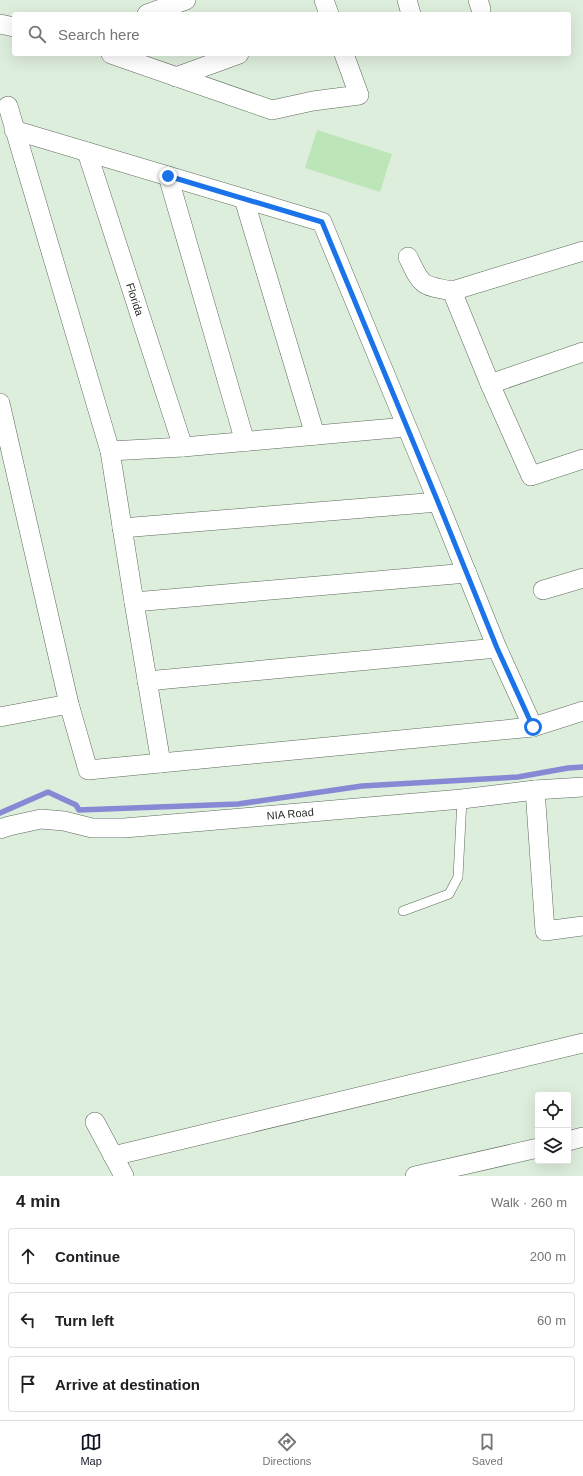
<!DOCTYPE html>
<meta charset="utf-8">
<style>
:root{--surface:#fff;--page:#f2f2f2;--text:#202124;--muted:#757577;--line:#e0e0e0;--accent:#111827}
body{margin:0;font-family:Helvetica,sans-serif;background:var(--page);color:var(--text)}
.controls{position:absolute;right:12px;bottom:12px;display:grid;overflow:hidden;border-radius:4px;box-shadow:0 4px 16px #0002}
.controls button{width:36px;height:36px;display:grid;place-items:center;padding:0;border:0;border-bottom:1px solid var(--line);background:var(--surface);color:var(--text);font:20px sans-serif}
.stop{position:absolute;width:12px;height:12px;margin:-9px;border:3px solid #1a73e8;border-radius:50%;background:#fff}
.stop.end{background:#1a73e8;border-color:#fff;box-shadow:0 1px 4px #0008}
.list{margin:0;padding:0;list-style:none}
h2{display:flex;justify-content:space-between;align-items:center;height:52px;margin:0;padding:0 16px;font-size:17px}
h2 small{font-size:13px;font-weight:400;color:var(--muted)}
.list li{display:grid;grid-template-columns:26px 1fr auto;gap:12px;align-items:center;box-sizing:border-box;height:56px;margin:0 8px 8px;padding:0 8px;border:1px solid var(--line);border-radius:4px}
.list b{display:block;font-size:15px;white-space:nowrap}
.list em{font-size:13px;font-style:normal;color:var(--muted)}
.icon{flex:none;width:22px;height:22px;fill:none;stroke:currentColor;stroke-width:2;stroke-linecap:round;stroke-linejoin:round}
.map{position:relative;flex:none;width:583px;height:1176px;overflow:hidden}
.search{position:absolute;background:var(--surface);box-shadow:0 4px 16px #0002;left:12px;right:12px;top:12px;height:44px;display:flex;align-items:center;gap:10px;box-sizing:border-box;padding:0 14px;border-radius:4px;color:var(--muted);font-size:15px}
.sheet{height:244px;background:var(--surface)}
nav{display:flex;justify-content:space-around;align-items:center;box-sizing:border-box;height:56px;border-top:1px solid var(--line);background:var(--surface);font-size:11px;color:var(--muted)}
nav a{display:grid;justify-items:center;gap:2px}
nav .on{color:var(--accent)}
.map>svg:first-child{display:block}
.green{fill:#bce6b7}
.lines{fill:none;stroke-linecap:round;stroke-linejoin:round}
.stream{stroke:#8789d5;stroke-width:5.5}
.service-casing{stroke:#5c6a5a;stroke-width:10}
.minor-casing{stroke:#5c6a5a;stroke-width:20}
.service{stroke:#fff;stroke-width:9}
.minor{stroke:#fff;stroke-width:19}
.route{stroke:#1a73e8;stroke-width:5}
.labels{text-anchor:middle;stroke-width:4;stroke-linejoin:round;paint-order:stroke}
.street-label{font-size:11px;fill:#282e27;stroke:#fff}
</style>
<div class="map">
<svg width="583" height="1176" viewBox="0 0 583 1176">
<rect width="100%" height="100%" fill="#deeedc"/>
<path class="green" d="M 317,130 L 392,154 L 380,192 L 305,168 Z"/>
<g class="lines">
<path class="stream" d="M 0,813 L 48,792 L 76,805 L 79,810 L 238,804 L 362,786 L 518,777 L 568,768 L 583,767"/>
<defs>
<path id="service" d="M 403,911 L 449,894 L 458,877 L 462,799"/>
<g id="minor">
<path d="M 324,0 L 329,14"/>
<path d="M 407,0 L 411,14"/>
<path d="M 478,0 L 481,9"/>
<path d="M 147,14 L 186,0"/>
<path d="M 0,24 L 14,27"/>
<path d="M 111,54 L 272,110 L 313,101 L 359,95 L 344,54"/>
<path d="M 176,77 L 239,54"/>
<path d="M 8,106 L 110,451 L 134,602 L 161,763"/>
<path d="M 14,130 L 322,222 L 438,502 L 497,648 L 533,727"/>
<path id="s1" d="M 87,152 L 183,447"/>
<path d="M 168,176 L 245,442"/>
<path d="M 244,199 L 315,435"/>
<path d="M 408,257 C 422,286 420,285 452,291 L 583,251"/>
<path d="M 452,291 L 490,384 L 531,476 L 583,459"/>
<path d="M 490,384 L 583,352"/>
<path d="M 0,403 L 69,704 L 88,770 L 533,727 L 583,711"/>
<path d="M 110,451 L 183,447 L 406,427"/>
<path d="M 122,528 L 438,502"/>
<path d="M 543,590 L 583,578"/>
<path d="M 134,602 L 467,573"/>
<path d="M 147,681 L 497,648"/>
<path d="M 0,717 L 69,704"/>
<path d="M 535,790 L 545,931 L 583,926"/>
<path id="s2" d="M 0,829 L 9,826 L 41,819 L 64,821 L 92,828 L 124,828 L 462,799 L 535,790 L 583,787"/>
<path d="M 95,1122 L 124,1176"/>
<path d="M 568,1141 L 583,1137"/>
<path d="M 113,1156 L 583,1043"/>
<path d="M 415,1176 L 538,1148"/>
</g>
</defs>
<use href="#service" class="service-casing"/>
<use href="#minor" class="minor-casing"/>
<use href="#service" class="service"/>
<use href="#minor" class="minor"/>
</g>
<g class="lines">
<path class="route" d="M 168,176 L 322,222 L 438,502 L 497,648 L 533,727"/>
</g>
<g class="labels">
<g class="street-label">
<text dy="4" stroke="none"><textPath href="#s1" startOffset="155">Florida</textPath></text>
<text dy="4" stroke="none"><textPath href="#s2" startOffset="293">NIA Road</textPath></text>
</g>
</g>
</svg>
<div class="controls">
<button><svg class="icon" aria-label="locate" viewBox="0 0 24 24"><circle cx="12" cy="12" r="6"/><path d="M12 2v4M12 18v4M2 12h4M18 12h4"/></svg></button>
<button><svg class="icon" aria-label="layers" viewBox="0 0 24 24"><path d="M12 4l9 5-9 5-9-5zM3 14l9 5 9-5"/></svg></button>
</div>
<div class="stop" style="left:533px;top:727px"></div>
<div class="stop end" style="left:168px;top:176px"></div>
<div class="search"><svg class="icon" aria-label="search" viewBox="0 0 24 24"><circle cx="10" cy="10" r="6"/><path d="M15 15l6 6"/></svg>Search here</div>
</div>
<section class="sheet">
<h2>4 min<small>Walk · 260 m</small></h2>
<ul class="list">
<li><svg class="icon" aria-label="ahead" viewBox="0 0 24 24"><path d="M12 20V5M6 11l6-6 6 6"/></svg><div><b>Continue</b></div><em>200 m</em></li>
<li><svg class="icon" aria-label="left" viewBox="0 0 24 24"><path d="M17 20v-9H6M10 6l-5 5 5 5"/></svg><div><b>Turn left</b></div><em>60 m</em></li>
<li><svg class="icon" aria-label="arrive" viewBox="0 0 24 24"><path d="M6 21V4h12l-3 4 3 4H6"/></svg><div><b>Arrive at destination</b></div></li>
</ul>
</section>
<nav>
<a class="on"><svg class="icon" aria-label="map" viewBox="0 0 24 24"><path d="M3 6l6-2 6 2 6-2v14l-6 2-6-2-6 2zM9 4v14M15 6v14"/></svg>Map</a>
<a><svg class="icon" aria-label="directions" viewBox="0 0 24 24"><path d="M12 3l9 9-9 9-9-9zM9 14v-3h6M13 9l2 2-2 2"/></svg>Directions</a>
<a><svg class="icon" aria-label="saved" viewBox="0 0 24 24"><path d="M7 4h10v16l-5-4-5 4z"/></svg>Saved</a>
</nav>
